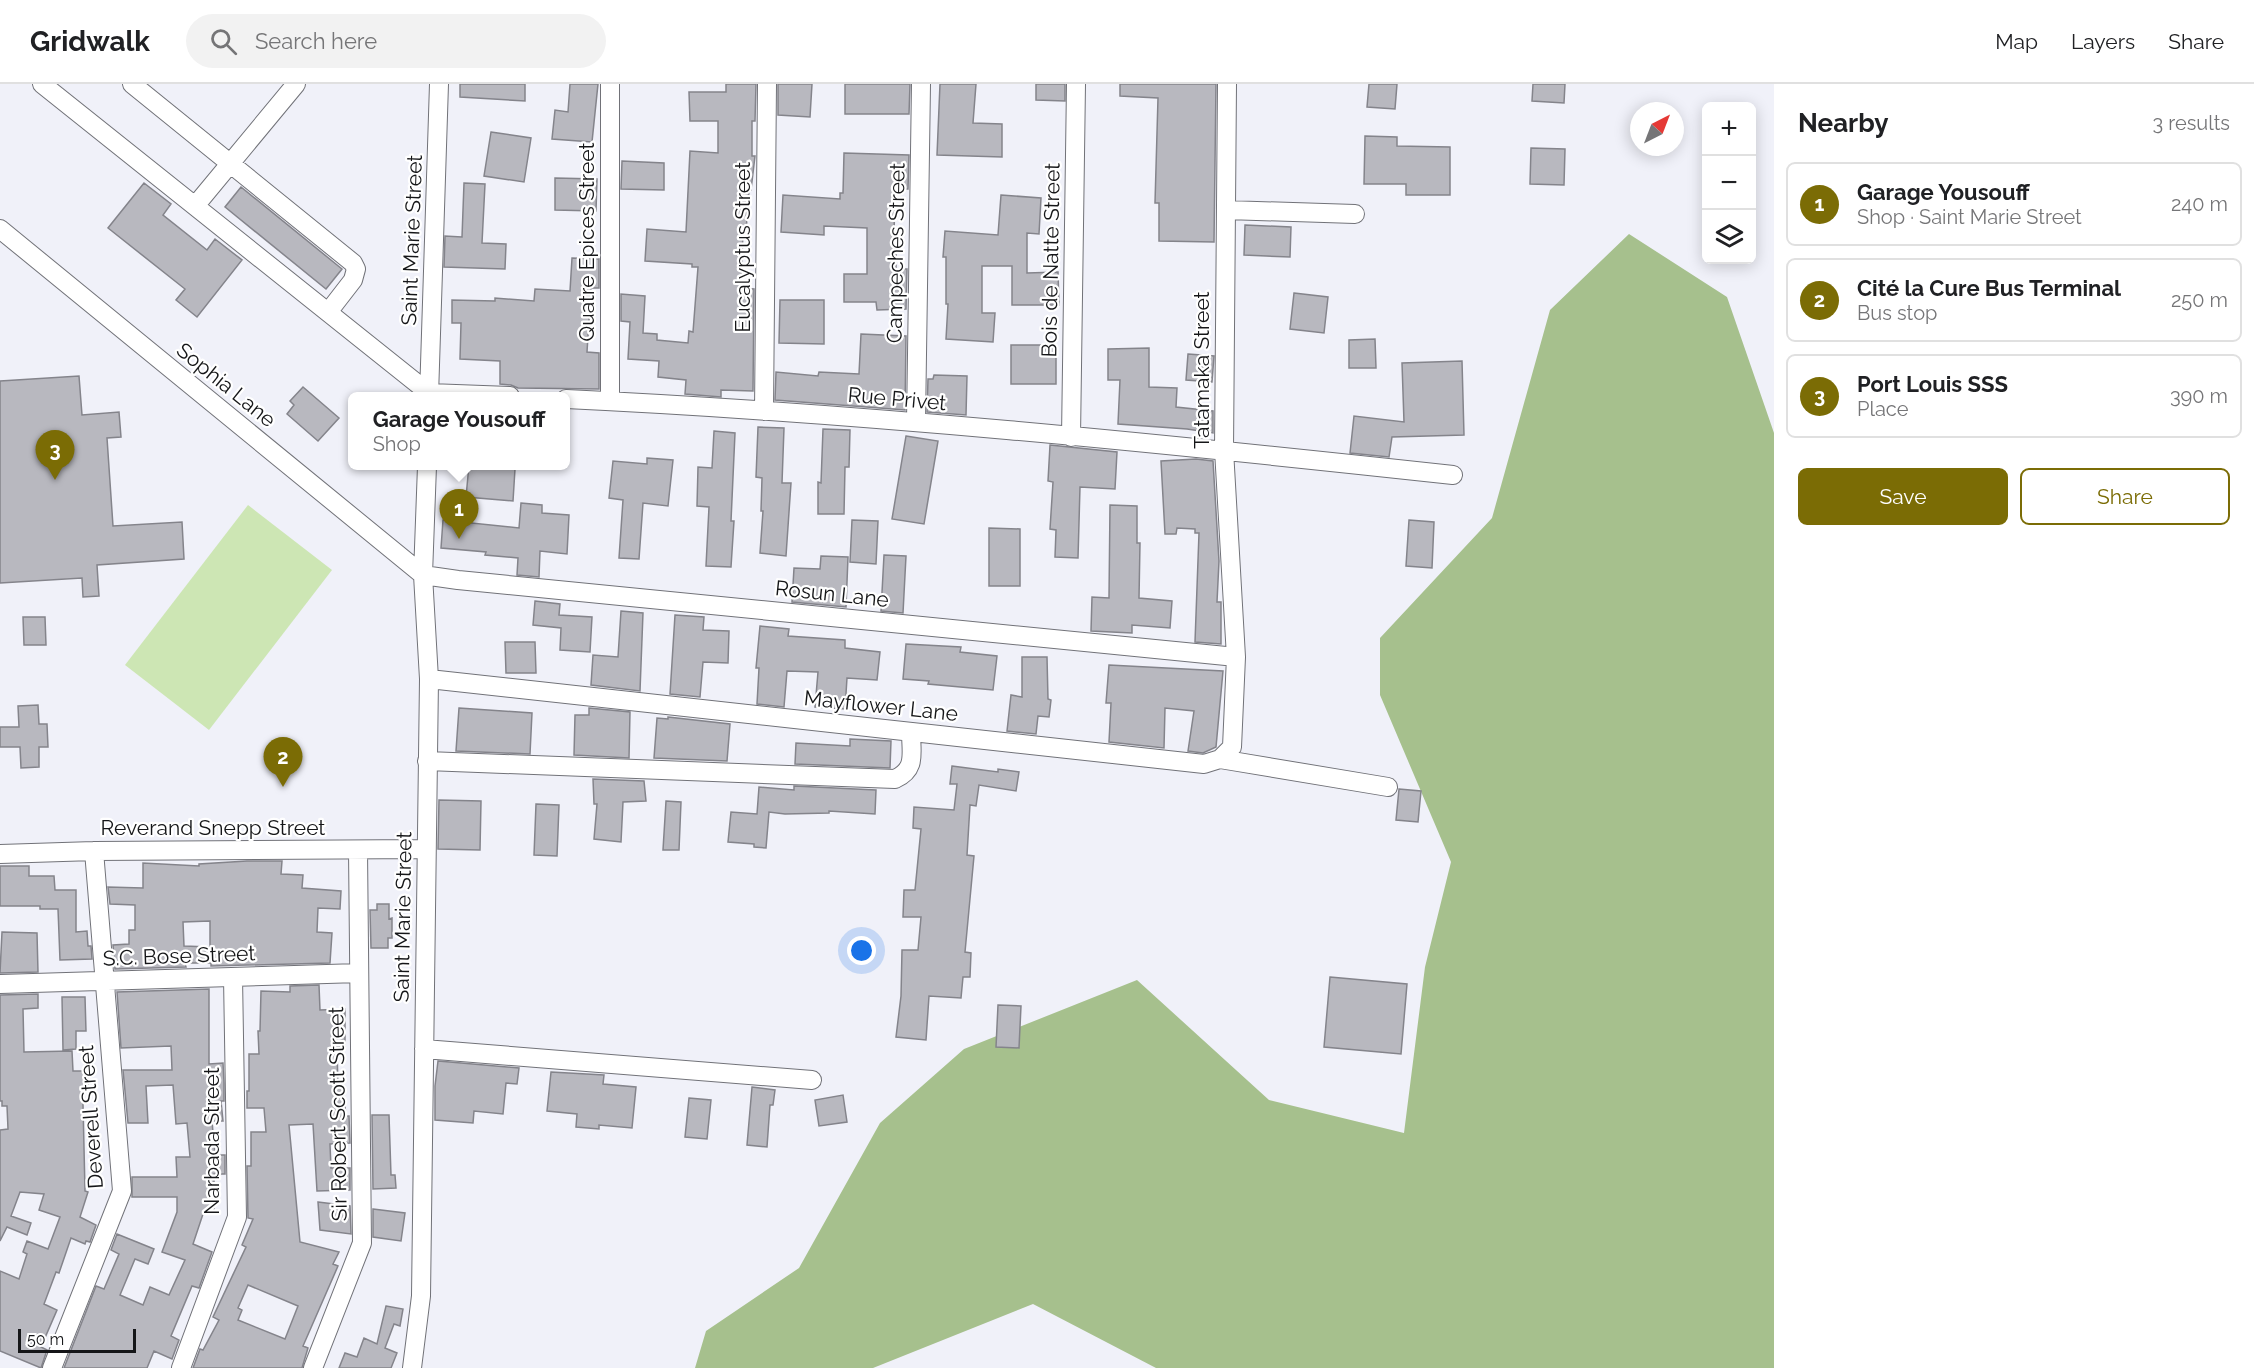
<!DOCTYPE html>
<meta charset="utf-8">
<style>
:root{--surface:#fff;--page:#f2f2f2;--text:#202124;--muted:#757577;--line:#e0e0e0;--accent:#7b6c05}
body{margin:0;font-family:Raleway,sans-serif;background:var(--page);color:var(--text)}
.controls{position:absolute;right:18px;top:18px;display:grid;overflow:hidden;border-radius:9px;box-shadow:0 3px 15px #0003}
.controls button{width:54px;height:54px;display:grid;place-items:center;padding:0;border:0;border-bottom:2px solid var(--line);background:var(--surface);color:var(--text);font:30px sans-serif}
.compass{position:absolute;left:1630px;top:18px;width:54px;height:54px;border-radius:50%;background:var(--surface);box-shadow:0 3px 15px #0003;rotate:42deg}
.scale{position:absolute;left:18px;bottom:15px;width:118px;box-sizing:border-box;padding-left:6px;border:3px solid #151618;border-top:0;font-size:16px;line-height:21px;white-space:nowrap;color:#151618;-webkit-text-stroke:4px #fff;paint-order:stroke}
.you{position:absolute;left:862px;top:867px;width:21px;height:21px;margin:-15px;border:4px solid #fff;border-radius:50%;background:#1a73e8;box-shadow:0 0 0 9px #1a73e833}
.badge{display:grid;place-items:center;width:39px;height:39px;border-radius:50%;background:var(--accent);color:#fff;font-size:20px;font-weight:700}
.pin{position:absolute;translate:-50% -50px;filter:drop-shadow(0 2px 3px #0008)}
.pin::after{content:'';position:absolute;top:32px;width:21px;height:18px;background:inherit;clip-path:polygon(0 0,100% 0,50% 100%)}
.popup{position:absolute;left:348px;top:308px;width:222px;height:78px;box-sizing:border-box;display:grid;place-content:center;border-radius:9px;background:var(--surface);filter:drop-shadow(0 2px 4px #0005);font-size:20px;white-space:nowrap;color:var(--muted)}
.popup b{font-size:22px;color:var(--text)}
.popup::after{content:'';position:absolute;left:50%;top:100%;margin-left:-12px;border:12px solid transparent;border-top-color:var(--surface)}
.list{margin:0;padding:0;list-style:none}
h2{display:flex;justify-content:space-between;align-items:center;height:78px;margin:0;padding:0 24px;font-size:26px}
h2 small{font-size:20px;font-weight:400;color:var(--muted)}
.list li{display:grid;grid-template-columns:39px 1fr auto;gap:18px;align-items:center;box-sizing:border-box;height:84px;margin:0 12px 12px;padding:0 12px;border:2px solid var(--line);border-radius:9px}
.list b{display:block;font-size:22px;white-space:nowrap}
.list p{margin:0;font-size:20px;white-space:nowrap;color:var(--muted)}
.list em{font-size:20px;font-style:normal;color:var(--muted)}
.actions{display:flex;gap:12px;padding:18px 24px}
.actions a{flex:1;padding:14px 0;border:2px solid var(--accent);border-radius:9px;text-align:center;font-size:21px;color:var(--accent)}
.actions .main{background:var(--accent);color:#fff}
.icon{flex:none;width:33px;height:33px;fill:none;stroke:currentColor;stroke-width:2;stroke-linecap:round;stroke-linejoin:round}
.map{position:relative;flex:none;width:1774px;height:1284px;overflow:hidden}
header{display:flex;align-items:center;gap:36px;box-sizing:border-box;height:84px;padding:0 30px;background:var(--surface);border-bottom:2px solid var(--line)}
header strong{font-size:28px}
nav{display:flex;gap:33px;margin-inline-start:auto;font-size:21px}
.search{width:420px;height:54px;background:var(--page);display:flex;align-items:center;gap:15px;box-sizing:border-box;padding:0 21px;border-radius:33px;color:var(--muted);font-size:22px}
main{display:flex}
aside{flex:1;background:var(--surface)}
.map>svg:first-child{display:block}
.green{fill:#cde6b4}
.forest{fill:#a6c08d}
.building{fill:#b8b8bf;stroke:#84848b;stroke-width:1.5;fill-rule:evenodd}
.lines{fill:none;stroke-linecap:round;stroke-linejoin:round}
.minor-casing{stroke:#717278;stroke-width:20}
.minor{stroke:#fff;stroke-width:18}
.labels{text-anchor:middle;stroke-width:4.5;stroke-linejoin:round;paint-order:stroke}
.street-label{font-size:21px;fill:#151618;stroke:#fff}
</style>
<header>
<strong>Gridwalk</strong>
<div class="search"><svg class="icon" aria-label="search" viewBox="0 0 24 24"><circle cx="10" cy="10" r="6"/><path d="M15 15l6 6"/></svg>Search here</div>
<nav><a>Map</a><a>Layers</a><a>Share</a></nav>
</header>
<main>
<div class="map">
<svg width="1774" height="1284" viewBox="0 0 1774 1284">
<rect width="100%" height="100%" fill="#f0f1f9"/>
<path class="green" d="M 248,421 L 332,486 L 209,646 L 125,581 Z"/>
<path class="forest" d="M 1629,150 L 1727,213 L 1774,349 L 1774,1284 L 1156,1284 L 1033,1220 L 873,1284 L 695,1284 L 706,1247 L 799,1184 L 880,1039 L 964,965 L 1137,896 L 1269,1016 L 1404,1049 L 1425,883 L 1451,778 L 1380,611 L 1380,554 L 1492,434 L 1550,226 Z"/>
<path class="building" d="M 460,0 L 525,0 L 525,17 L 460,13 Z
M 570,0 L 598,0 L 592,58 L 552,55 L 555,26 L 568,28 Z
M 726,0 L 756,0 L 755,37 L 752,37 L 752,72 L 755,72 L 751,106 L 749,106 L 746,148 L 743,148 L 741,204 L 754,205 L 753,307 L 721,306 L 721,313 L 685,310 L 686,296 L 658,293 L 659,277 L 628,275 L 630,238 L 621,237 L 621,210 L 645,212 L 643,249 L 657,250 L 657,256 L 688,259 L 689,247 L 693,248 L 698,183 L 692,183 L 692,180 L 645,177 L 647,145 L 686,148 L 690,67 L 718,69 L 718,37 L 690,37 L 689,8 L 726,8 Z
M 778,0 L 812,0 L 810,33 L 778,31 Z
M 845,0 L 910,0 L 909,30 L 845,30 Z
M 940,0 L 976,0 L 973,39 L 1002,40 L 1002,73 L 937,71 Z
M 1036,0 L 1065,0 L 1065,17 L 1036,16 Z
M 1120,0 L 1216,0 L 1214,158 L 1159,157 L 1159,119 L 1155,119 L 1158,14 L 1120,12 Z
M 1369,0 L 1397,0 L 1395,25 L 1367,23 Z
M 1533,0 L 1565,0 L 1564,19 L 1532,17 Z
M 491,48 L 531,54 L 524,98 L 484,92 Z
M 1365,52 L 1397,53 L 1397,62 L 1450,63 L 1450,111 L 1406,111 L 1406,100 L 1364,100 Z
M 1531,64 L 1565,65 L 1564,101 L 1530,100 Z
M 844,69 L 909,71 L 908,105 L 895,105 L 894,152 L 896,152 L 896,185 L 907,185 L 906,225 L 877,226 L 876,218 L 844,218 L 844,190 L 867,190 L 867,144 L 824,142 L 824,151 L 781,148 L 783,111 L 840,115 L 840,109 L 843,109 Z
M 622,77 L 664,79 L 664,106 L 621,105 Z
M 555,94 L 597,95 L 596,127 L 555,126 Z
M 144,99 L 171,120 L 163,131 L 207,166 L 215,155 L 242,176 L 197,233 L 176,216 L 185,205 L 108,144 Z
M 464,99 L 485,100 L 482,159 L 506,160 L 505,185 L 444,183 L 445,152 L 462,153 Z
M 241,103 L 342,185 L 326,205 L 225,123 Z
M 1001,111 L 1041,114 L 1039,150 L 1027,149 L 1027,189 L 1058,188 L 1059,221 L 1012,221 L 1012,182 L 982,182 L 982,229 L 995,229 L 993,258 L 946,255 L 948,220 L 946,220 L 946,173 L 943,173 L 945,147 L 998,151 Z
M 1245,141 L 1291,143 L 1290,173 L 1244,171 Z
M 572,174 L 599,175 L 599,204 L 591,204 L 587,268 L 599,269 L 599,305 L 518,304 L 511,301 L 500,300 L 500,277 L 460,275 L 461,239 L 452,239 L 452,216 L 495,217 L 495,214 L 534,217 L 535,205 L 570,207 Z
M 1294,209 L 1328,213 L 1324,249 L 1290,245 Z
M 780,216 L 824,216 L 824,260 L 779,259 Z
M 861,250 L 906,252 L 905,326 L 775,316 L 776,288 L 818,292 L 819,288 L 859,290 Z
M 1375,255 L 1376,284 L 1349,284 L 1349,256 Z
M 1011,261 L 1056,261 L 1056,300 L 1011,300 Z
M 1149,264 L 1149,303 L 1177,304 L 1176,323 L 1213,327 L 1213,349 L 1187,345 L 1118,340 L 1120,296 L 1108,296 L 1108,265 Z
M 1188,270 L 1214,272 L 1212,298 L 1186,296 Z
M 1462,277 L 1464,351 L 1392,353 L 1389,373 L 1350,369 L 1354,332 L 1404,338 L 1402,279 Z
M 934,291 L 967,292 L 966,331 L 927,328 L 928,295 L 933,295 Z
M 79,292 L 82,331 L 119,328 L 121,353 L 107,354 L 113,442 L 182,438 L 184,475 L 97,481 L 99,512 L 83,513 L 82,494 L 0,499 L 0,297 Z
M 303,303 L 339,334 L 318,357 L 287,330 L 294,321 L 290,317 Z
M 758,343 L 784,344 L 782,399 L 791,399 L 786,472 L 760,469 L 763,427 L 761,427 L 762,394 L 756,393 Z
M 823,345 L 850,346 L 849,383 L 845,383 L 844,430 L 818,430 L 818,398 L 821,399 Z
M 714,347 L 735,349 L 731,437 L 734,437 L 731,483 L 706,482 L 709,423 L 697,422 L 698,383 L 712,384 Z
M 906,352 L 938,357 L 924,440 L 892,435 Z
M 1050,361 L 1117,368 L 1115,405 L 1080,403 L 1078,474 L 1055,473 L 1056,446 L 1050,445 L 1053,398 L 1048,397 Z
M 647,374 L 673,376 L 668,422 L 643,419 L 639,475 L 619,474 L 623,416 L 609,414 L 613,377 L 647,380 Z
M 1196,375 L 1213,377 L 1219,477 L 1217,518 L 1221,518 L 1221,560 L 1195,558 L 1199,449 L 1195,449 L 1195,445 L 1177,444 L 1176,450 L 1165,450 L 1161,377 Z
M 469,381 L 515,385 L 513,417 L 466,413 Z
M 521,419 L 542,421 L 542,429 L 569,431 L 567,470 L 540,467 L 539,493 L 517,491 L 518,474 L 485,471 L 486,468 L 441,464 L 443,436 L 519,444 Z
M 1110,421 L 1137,422 L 1137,459 L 1140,459 L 1139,514 L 1172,517 L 1170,544 L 1132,541 L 1132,549 L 1091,547 L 1092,513 L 1109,514 Z
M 852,436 L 878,437 L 876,480 L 850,478 Z
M 1409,436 L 1434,438 L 1432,484 L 1406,482 Z
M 989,444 L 1020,445 L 1020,502 L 989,502 Z
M 884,471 L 906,472 L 903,529 L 881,527 Z
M 821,472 L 848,473 L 846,523 L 792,518 L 794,484 L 820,485 Z
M 535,517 L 560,520 L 559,531 L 592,533 L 590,568 L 560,566 L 561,544 L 533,541 Z
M 621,527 L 643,529 L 640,607 L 591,601 L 593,571 L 618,573 Z
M 675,531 L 704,533 L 703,546 L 729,547 L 728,579 L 703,578 L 700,613 L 670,610 Z
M 23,533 L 45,533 L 46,561 L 24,561 Z
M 760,542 L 789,545 L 788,552 L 845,556 L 845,564 L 880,568 L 877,596 L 847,594 L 845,625 L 815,623 L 818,588 L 787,587 L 784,623 L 757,620 L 759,584 L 756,584 Z
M 505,558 L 535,558 L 536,589 L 506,589 Z
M 906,560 L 961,563 L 960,568 L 997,572 L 993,606 L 928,600 L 929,597 L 903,595 Z
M 1022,573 L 1047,573 L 1048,615 L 1051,616 L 1049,633 L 1038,632 L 1036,650 L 1007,647 L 1011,611 L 1022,613 Z
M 1109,581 L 1223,587 L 1216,663 L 1203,669 L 1188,667 L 1194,627 L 1165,624 L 1164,664 L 1109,658 L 1111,619 L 1106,619 Z
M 38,621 L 39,640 L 47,640 L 48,663 L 39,663 L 39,683 L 21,684 L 20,663 L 0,663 L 0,643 L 19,643 L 18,622 Z
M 459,624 L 532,629 L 530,670 L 456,667 Z
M 589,624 L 630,628 L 629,674 L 574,671 L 575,631 L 589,631 Z
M 668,633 L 730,640 L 727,677 L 654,674 L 657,634 L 668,635 Z
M 850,655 L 891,657 L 890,684 L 795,680 L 796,659 L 850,662 Z
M 952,682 L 998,688 L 998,685 L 1019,688 L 1016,707 L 979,701 L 976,722 L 970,721 L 967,771 L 974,772 L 965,868 L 971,869 L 970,893 L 963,893 L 961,914 L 929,912 L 926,956 L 896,953 L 901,912 L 902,866 L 918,866 L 921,833 L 903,833 L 904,806 L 915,806 L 921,745 L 913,744 L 914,723 L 954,726 L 957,700 L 950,700 Z
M 593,695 L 644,697 L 646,717 L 623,718 L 621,758 L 594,755 L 597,720 L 594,720 Z
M 794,702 L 876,706 L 875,730 L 829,727 L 829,729 L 785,730 L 769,728 L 766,764 L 754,763 L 754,760 L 728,758 L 731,728 L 757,730 L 759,703 L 794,706 Z
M 1399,705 L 1421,707 L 1418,738 L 1396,736 Z
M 439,716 L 481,717 L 480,766 L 438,765 Z
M 666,717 L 681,718 L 679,766 L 663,766 Z
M 536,720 L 559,721 L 557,772 L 534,771 Z
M 247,777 L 282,777 L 281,790 L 303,791 L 302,804 L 341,807 L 340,825 L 318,824 L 317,848 L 332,849 L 330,879 L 211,882 L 211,879 L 185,879 L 186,883 L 115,885 L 113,861 L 129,860 L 129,846 L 135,846 L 135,821 L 110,820 L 108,803 L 143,804 L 143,779 L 199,782 L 199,780 ZM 210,837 L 210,863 L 184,862 L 183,838 Z
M 0,782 L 29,782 L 29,792 L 54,792 L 55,806 L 76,806 L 76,848 L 87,847 L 88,862 L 91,862 L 92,875 L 60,876 L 58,825 L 40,825 L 40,822 L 0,822 Z
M 377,820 L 389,820 L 389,835 L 392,834 L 392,854 L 388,854 L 388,864 L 371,864 L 370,826 L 377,826 Z
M 2,848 L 37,849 L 38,888 L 0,889 Z
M 1330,893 L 1407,900 L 1401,970 L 1324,963 Z
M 319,901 L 320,926 L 345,925 L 345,963 L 337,964 L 338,1003 L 343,1002 L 346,1032 L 349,1032 L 350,1059 L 330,1060 L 331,1084 L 350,1084 L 350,1106 L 317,1107 L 313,1040 L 289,1041 L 300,1158 L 339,1168 L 333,1180 L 338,1182 L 303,1262 L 308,1264 L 302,1284 L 193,1284 L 200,1265 L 203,1266 L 219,1236 L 213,1233 L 246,1163 L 242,1161 L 253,1135 L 248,1134 L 247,1082 L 251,1082 L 251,1048 L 266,1048 L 264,1024 L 247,1024 L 247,1007 L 249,1007 L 249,970 L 259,970 L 258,947 L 260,947 L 261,907 L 290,908 L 290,902 ZM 248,1201 L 298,1222 L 285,1255 L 238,1236 L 242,1226 L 238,1224 Z
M 209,905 L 209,980 L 223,979 L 224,999 L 224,1017 L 221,1017 L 223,1037 L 212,1037 L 215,1071 L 225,1071 L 225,1090 L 214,1090 L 214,1130 L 203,1130 L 193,1160 L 212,1168 L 199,1204 L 192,1202 L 171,1252 L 179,1256 L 172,1275 L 154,1267 L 147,1284 L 64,1284 L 96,1202 L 104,1205 L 119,1170 L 111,1166 L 117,1150 L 154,1165 L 148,1180 L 135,1175 L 120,1211 L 143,1221 L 150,1203 L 169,1211 L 185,1176 L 162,1168 L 177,1128 L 177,1113 L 132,1113 L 132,1093 L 177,1093 L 176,1073 L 190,1073 L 187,1039 L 176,1040 L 173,1001 L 146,1002 L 148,1039 L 128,1039 L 123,986 L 172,986 L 171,962 L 121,964 L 117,908 Z
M 38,910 L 38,924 L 23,925 L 24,968 L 72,967 L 73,987 L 88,987 L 88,1003 L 83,1003 L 83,1020 L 85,1107 L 88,1108 L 80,1133 L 96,1141 L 90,1158 L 86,1157 L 85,1160 L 71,1154 L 59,1189 L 56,1188 L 44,1220 L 57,1226 L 41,1263 L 47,1266 L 41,1284 L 0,1267 L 0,1187 L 19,1195 L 27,1170 L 23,1168 L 27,1157 L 48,1165 L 60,1133 L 39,1126 L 44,1110 L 20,1108 L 11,1132 L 31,1139 L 27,1151 L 7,1143 L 0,1157 L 0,1046 L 8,1045 L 7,1022 L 2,1022 L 2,1017 L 0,1017 L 0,911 Z
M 62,913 L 85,913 L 86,947 L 76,947 L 76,965 L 63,966 Z
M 998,921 L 1021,922 L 1019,964 L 996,963 Z
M 438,977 L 519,984 L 517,1000 L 506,999 L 503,1030 L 474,1027 L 473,1039 L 435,1036 L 435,1002 Z
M 551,988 L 604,991 L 603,1000 L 636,1003 L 632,1044 L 599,1041 L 599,1045 L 576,1043 L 577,1030 L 547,1027 Z
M 752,1003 L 775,1006 L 773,1021 L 770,1021 L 767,1063 L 747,1061 Z
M 843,1011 L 847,1038 L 819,1042 L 815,1016 Z
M 689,1014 L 711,1016 L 707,1055 L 685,1053 Z
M 372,1031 L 389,1031 L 391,1091 L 395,1091 L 396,1104 L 373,1105 Z
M 318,1118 L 350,1122 L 351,1150 L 320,1146 Z
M 373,1125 L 405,1129 L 401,1157 L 373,1153 Z
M 386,1222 L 403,1225 L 400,1242 L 394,1240 L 385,1264 L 397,1269 L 391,1284 L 339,1284 L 345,1269 L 357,1273 L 364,1254 L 377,1260 Z"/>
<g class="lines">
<defs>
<path id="minor" d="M 42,0 L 429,309 L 510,312
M 132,0 L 353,179 L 356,185 L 353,196 L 329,227
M 195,122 L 296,0
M 1226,126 L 1355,130
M 0,145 L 423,491
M 429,312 L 439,0
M 566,315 C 862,329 1158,359 1453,391
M 610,317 L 610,0
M 764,327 L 767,0
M 916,338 L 921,0
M 1071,353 L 1076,0
M 423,491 L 458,496 L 1236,573
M 429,595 L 1204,680 L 1220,675 L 1232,663 L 1236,573 L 1224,366 L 1227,0
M 1220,675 L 1388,703
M 427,677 L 895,695 C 917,685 911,669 911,648
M 0,770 L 94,767 L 426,765
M 0,900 L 359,889
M 424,965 L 812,996
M 52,1284 L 122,1107 L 94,767
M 181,1284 L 237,1133 L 233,893
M 313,1284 L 362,1159 L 358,766
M 412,1284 L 421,1212 L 429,595 L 423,491 L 427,382"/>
</defs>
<use href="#minor" class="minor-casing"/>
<use href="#minor" class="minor"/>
</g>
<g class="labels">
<g class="street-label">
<text transform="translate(412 156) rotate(-88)" y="7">Saint Marie Street</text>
<text transform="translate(587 158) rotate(-90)" y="7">Quatre Epices Street</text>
<text transform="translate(743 163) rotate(-90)" y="7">Eucalyptus Street</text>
<text transform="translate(896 169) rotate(-89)" y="7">Campeches Street</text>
<text transform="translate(1051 176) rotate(-89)" y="7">Bois de Natte Street</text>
<text transform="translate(1202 286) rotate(-90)" y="7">Tatamaka Street</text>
<text transform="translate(226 301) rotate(39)" y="7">Sophia Lane</text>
<text transform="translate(897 315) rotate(5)" y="7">Rue Privet</text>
<text transform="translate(832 510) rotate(6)" y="7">Rosun Lane</text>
<text transform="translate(881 622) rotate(6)" y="7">Mayflower Lane</text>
<text x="213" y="751">Reverand Snepp Street</text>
<text transform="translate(403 833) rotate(-89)" y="7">Saint Marie Street</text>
<text transform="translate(179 872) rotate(-2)" y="7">S.C. Bose Street</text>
<text transform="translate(338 1030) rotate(-91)" y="7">Sir Robert Scott Street</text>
<text transform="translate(91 1033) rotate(-94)" y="7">Deverell Street</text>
<text transform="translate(212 1057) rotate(-90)" y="7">Narbada Street</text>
</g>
</g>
</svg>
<div class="controls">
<button>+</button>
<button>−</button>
<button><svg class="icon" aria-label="layers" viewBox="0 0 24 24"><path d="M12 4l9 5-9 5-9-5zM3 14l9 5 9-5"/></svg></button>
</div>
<svg class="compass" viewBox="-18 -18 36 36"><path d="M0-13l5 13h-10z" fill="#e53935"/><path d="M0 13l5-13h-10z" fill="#757577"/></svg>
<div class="scale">50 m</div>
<div class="you"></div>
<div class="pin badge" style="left:459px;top:455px">1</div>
<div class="popup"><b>Garage Yousouff</b>Shop</div>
<div class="pin badge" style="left:283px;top:703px">2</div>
<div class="pin badge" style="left:55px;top:396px">3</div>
</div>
<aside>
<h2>Nearby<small>3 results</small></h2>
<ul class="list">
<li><span class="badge">1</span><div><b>Garage Yousouff</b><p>Shop · Saint Marie Street</p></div><em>240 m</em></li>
<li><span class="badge">2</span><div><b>Cité la Cure Bus Terminal</b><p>Bus stop</p></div><em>250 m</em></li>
<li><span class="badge">3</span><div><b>Port Louis SSS</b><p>Place</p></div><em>390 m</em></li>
</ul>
<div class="actions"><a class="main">Save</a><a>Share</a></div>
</aside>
</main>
